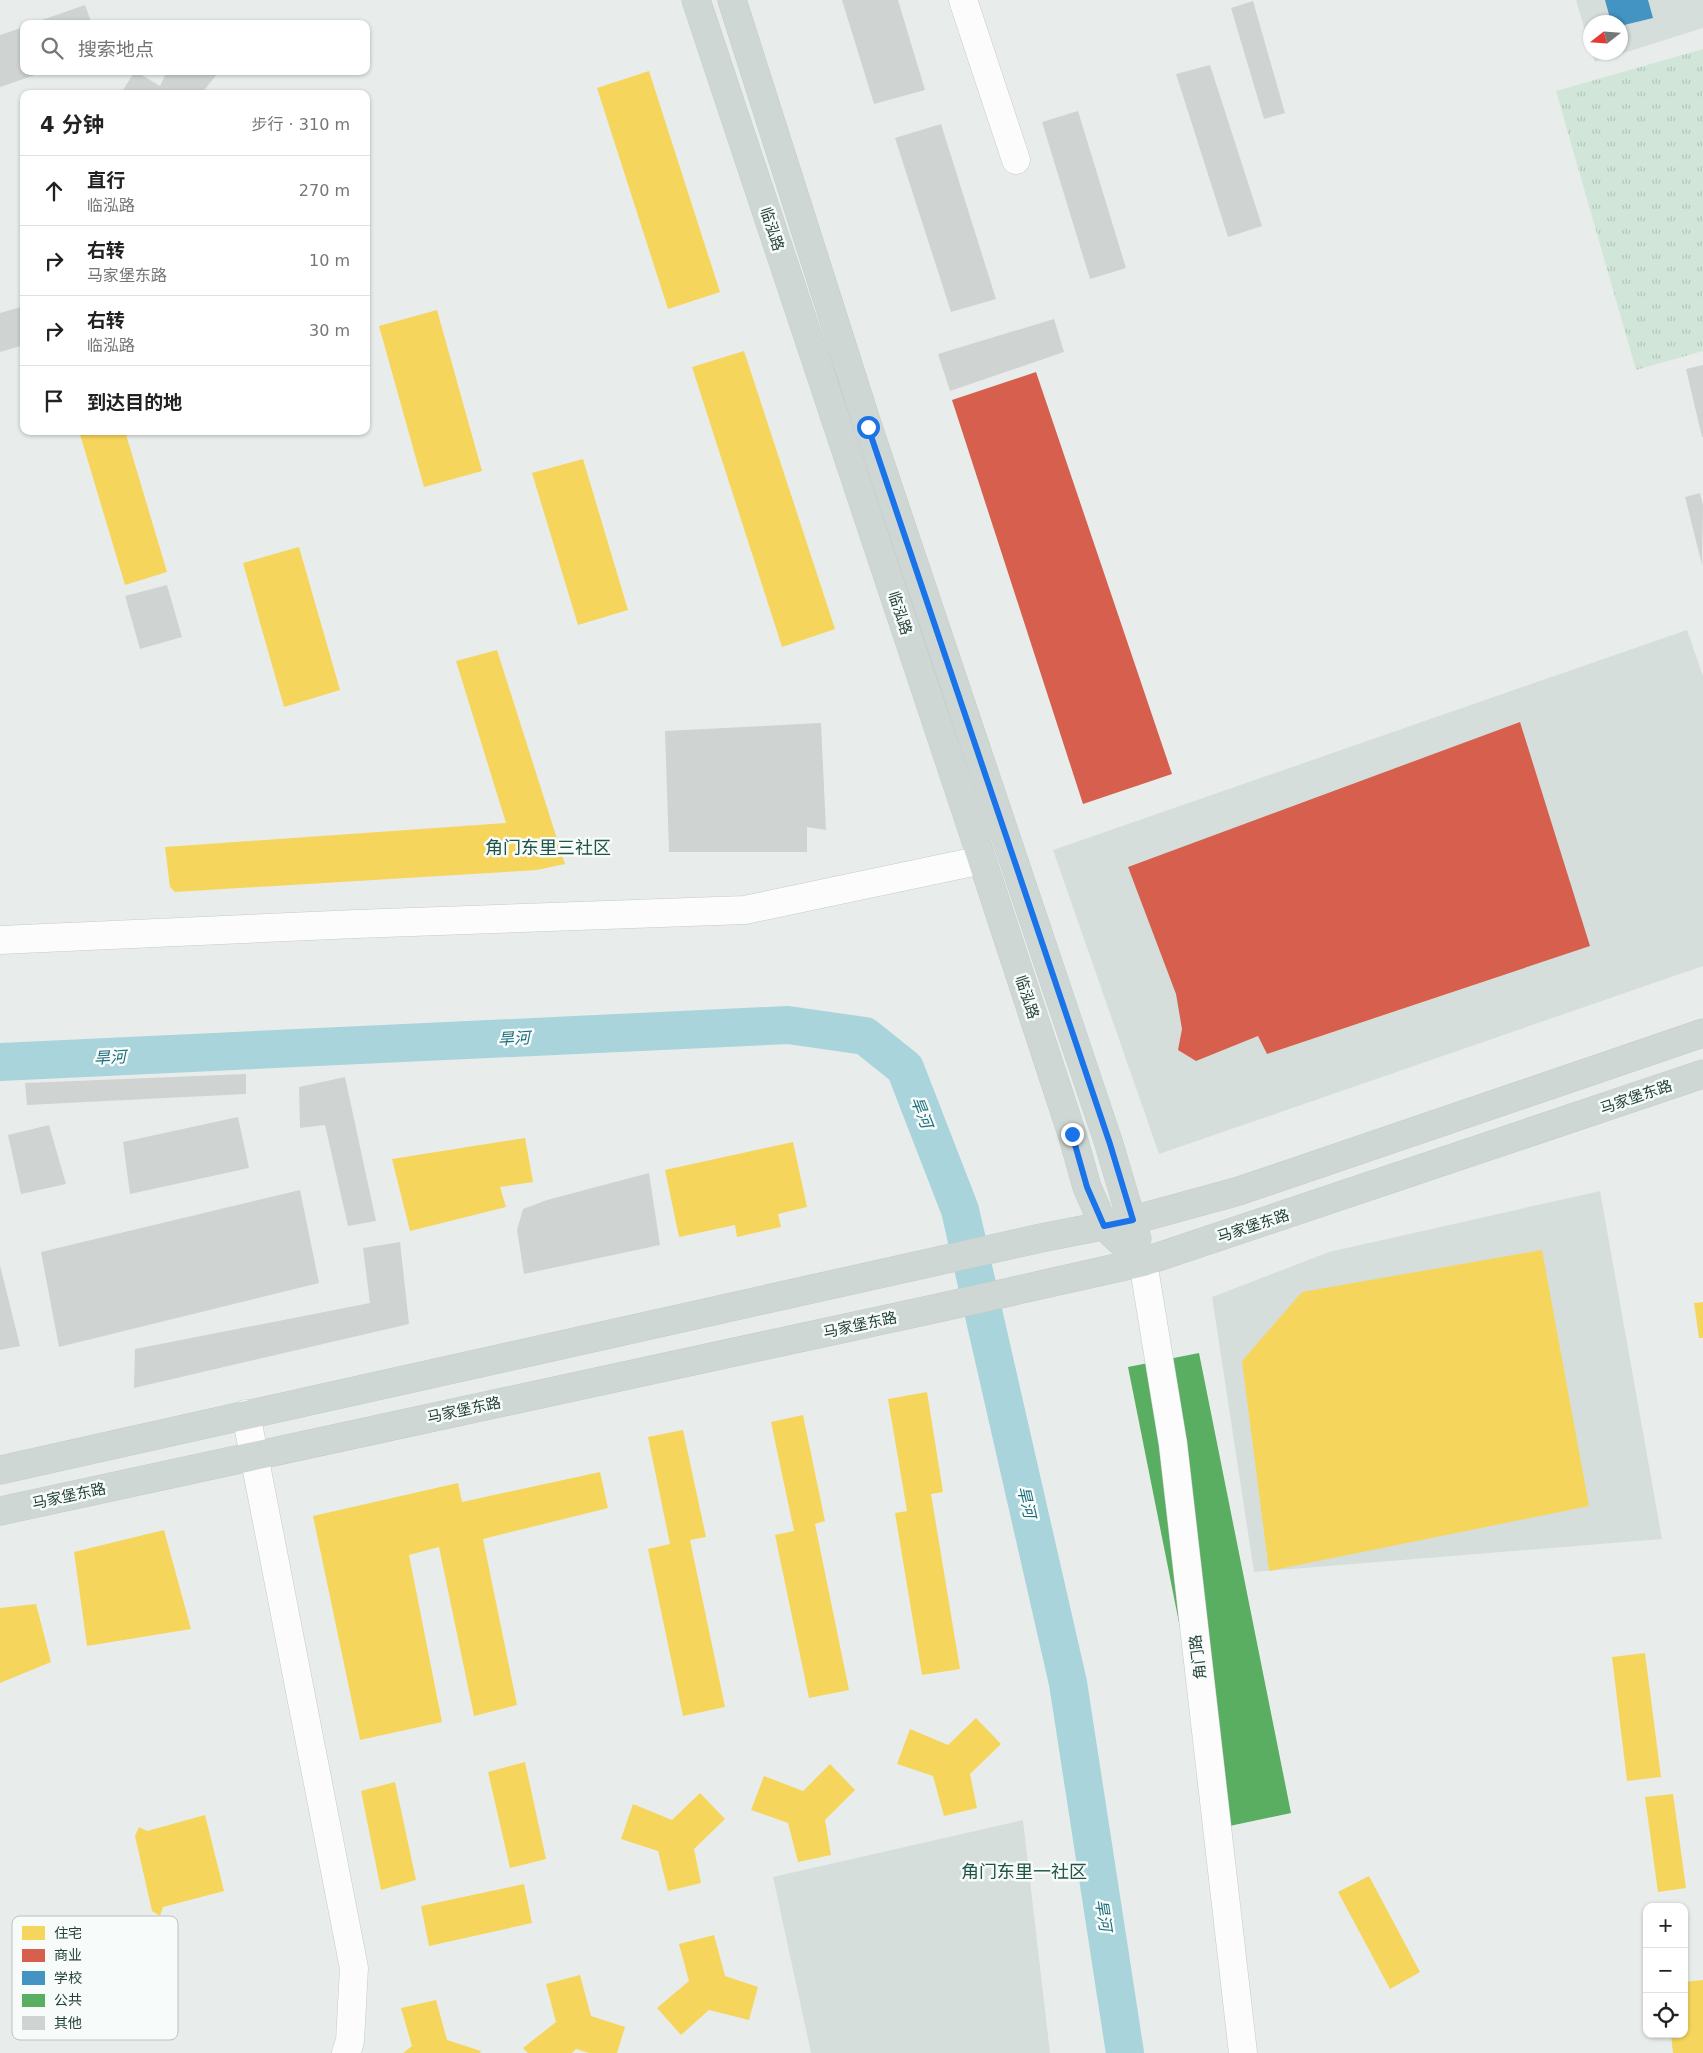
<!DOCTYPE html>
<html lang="zh">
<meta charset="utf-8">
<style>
:root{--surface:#fff;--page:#f2f2f2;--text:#222;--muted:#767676;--line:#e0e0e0}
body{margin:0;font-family:"DejaVu Sans","Noto Sans SC",sans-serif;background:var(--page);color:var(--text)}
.controls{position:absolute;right:15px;bottom:15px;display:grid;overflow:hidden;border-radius:10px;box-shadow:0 1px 4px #0004}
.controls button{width:45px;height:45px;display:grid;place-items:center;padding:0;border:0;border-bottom:1px solid var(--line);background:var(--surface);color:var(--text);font:25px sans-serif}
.compass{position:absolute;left:1583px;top:15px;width:45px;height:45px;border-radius:50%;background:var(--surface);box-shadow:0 1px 4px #0004;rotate:253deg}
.stop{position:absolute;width:15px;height:15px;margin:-11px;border:4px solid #1a73e8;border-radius:50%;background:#fff}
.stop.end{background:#1a73e8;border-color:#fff;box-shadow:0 1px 5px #0008}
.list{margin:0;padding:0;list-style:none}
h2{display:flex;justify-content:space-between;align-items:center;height:65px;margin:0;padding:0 20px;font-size:21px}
h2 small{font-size:16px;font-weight:400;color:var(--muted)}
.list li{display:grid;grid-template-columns:32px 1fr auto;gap:15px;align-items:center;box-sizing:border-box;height:70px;padding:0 20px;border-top:1px solid var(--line)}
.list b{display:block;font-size:19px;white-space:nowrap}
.list p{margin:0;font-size:16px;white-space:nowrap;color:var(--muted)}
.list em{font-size:16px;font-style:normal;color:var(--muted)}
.icon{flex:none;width:28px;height:28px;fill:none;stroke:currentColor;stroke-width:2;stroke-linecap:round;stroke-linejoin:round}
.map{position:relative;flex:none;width:1703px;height:2053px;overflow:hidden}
.search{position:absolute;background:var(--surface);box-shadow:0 1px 4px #0004;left:20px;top:20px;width:350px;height:55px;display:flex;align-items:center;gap:12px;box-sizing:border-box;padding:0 18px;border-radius:10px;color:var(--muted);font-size:19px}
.panel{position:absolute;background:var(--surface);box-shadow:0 1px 4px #0004;left:20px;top:90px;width:350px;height:345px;border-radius:10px}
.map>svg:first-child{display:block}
.built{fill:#d6dedb}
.park{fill:url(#park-tufts)}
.homes{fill:#f6d55c}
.shops{fill:#d6604d}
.schools{fill:#4393c3}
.public{fill:#5aae61}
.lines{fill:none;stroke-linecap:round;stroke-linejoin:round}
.river{stroke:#a9d4db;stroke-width:38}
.building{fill:#cfd4d2}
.minor-casing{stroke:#c5cac8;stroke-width:29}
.major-casing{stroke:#c3ccc9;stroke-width:29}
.minor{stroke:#fcfcfc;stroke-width:28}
.major{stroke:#cfd7d5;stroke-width:28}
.route{stroke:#1a73e8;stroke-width:6}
.labels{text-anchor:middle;stroke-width:5;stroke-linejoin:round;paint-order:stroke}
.street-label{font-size:15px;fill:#24423a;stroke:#f7fbf9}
.water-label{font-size:16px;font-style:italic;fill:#1c6f80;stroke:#f7fbf9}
.quarter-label{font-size:18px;fill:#1f5548;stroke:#f7fbf9}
.key{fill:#f7fbf9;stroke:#b8c4c0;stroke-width:1}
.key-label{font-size:14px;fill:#24423a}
</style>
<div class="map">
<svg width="1703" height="2053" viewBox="0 0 1703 2053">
<defs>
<pattern id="park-tufts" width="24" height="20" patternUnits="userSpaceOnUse" patternTransform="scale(1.25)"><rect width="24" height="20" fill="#d1e6d8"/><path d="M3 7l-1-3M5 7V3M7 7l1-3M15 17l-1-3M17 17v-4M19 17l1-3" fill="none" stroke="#b3c6ba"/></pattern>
</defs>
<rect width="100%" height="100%" fill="#e8edeb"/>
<path class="built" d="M 1576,0 L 1703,0 L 1703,28 L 1595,62 L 1592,53 L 1620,52 L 1620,22 L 1590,22 L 1590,48 Z
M 1687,630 L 1703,676 L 1703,966 L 1159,1154 L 1053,850 Z
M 1600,1191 L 1662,1539 L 1254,1572 L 1212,1297 L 1329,1252 Z
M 1023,1820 L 1050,2053 L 811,2053 L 773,1877 Z"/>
<path class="park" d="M 1703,49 L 1703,351 L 1636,370 L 1556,91 Z"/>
<path class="homes" d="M 649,71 L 720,292 L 668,309 L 597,88 Z
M 437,310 L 482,471 L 424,487 L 379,326 Z
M 744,351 L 835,629 L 782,647 L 692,367 Z
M 79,431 L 125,431 L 167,572 L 125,585 Z
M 583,459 L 628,610 L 578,625 L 532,473 Z
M 299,547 L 340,690 L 284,707 L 243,563 Z
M 497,650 L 565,864 L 537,870 L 175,892 L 170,887 L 165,847 L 506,823 L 456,661 Z
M 525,1138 L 533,1182 L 500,1187 L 506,1207 L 410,1231 L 392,1159 Z
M 793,1142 L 807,1207 L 778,1214 L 781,1227 L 737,1237 L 735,1225 L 679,1237 L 665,1170 Z
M 1542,1250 L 1589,1506 L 1269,1571 L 1242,1361 L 1302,1292 Z
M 1703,1302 L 1703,1338 L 1699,1338 L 1694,1303 Z
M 927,1392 L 943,1492 L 931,1494 L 960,1669 L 922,1675 L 895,1513 L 907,1511 L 888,1399 Z
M 803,1415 L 825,1521 L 815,1524 L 849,1690 L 809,1698 L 775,1535 L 794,1531 L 771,1422 Z
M 683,1430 L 706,1537 L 690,1540 L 725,1707 L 683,1716 L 648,1549 L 670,1544 L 648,1437 Z
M 600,1472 L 608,1508 L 483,1539 L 517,1705 L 474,1716 L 439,1547 L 409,1555 L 442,1722 L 360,1740 L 313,1516 L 458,1483 L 462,1502 Z
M 164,1530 L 191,1629 L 87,1646 L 74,1552 Z
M 36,1604 L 51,1662 L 0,1683 L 0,1608 Z
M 1645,1653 L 1661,1777 L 1627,1781 L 1612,1657 Z
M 976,1718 L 1001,1744 L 970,1774 L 977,1808 L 944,1816 L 933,1776 L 897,1764 L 910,1729 L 948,1745 Z
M 525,1762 L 546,1859 L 510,1868 L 488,1772 Z
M 830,1764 L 855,1790 L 825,1820 L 831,1855 L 798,1862 L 788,1823 L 751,1810 L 764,1776 L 803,1791 Z
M 395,1782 L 416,1880 L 381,1890 L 361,1791 Z
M 700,1793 L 725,1819 L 694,1849 L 701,1883 L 668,1891 L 658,1851 L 621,1839 L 633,1804 L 672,1820 Z
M 1673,1794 L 1686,1888 L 1658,1892 L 1645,1797 Z
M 205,1815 L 224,1891 L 163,1907 L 160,1916 L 152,1911 L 135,1836 L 139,1827 L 147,1831 Z
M 1369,1876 L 1420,1972 L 1390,1989 L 1338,1892 Z
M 524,1884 L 532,1923 L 429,1946 L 421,1906 Z
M 714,1935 L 725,1976 L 758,1987 L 749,2020 L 709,2010 L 681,2035 L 657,2008 L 689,1981 L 679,1944 Z
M 580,1975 L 591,2016 L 625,2027 L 617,2053 L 589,2053 L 576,2049 L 572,2053 L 528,2053 L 523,2048 L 556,2022 L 546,1984 Z
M 1703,1980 L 1703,2053 L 1673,2053 L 1671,2034 L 1684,2034 L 1684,1982 Z
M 436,2000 L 447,2040 L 481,2051 L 480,2053 L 403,2053 L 412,2046 L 401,2008 Z"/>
<path class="shops" d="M 1036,372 L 1172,774 L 1083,804 L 952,400 Z
M 1520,722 L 1590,946 L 1267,1054 L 1258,1036 L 1196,1061 L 1178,1050 L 1182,1029 L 1176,994 L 1128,867 Z"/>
<path class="schools" d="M 1605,0 L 1648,0 L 1653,18 L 1620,26 L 1620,22 L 1611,22 Z"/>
<path class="public" d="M 1199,1353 L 1291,1813 L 1220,1828 L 1128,1367 Z"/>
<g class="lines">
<path class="river" d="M 0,1062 L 788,1025 L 865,1036 L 905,1068 L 960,1210 L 1068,1683 L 1125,2053"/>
</g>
<path class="building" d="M 842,0 L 898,0 L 925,90 L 874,104 Z
M 1253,1 L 1285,113 L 1264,119 L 1231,8 Z
M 85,5 L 92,24 L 33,24 L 33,23 Z
M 24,27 L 24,71 L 44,72 L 0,87 L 0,35 Z
M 1210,65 L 1262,226 L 1228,237 L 1176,74 Z
M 135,71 L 160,86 L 167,71 L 215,71 L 218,73 L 201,94 L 128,94 L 123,90 Z
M 1078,111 L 1126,268 L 1090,279 L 1042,122 Z
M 941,124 L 996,299 L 951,312 L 895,138 Z
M 24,306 L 24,345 L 0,352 L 0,313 Z
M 1054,319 L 1064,352 L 950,391 L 938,354 Z
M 1703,365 L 1703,437 L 1702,437 L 1686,369 Z
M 1700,493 L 1703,505 L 1702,565 L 1685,497 Z
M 167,585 L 182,637 L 140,649 L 125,596 Z
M 821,723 L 826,830 L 807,827 L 807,852 L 669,852 L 665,731 Z
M 246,1074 L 246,1094 L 27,1105 L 25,1083 Z
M 345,1077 L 376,1221 L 348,1226 L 325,1125 L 300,1128 L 299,1087 Z
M 238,1117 L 249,1168 L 130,1194 L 123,1142 Z
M 49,1125 L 66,1184 L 21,1194 L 8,1135 Z
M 649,1173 L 660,1245 L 524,1274 L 517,1230 L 523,1209 L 547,1200 Z
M 300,1190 L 319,1283 L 59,1347 L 41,1252 Z
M 400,1242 L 409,1324 L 134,1388 L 135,1349 L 370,1303 L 363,1248 Z
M 0,1265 L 20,1346 L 0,1350 Z"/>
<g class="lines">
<defs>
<path id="minor" d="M 963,0 L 1016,160
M 0,940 L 356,924 L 745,910 L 982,860
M 1143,1262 L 1173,1444 L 1243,2053
M 246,1414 L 354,1968 L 350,2041 L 346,2053"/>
<path id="major" d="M 696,0 L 972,829 L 1072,1134 L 1087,1187 L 1104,1226 L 1143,1262
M 732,0 L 868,427 L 1109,1144 L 1137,1239
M 0,1470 L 1041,1238 L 1133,1220 L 1239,1191 L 1703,1033
M 0,1511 L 929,1310 L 1143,1262 L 1703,1074"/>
</defs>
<use href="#minor" class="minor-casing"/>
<use href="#major" class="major-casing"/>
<use href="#minor" class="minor"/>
<use href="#major" class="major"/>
</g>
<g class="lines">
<path class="route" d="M 868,427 L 1110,1144 L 1133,1220 L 1104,1226 L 1087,1187 L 1072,1134"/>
</g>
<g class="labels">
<g class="street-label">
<text transform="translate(772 229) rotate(72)" y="5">临泓路</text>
<text transform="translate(900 613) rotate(72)" y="5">临泓路</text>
<text transform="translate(1027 997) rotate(72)" y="5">临泓路</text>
<text transform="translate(1636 1097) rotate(-19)" y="5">马家堡东路</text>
<text transform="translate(1253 1226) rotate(-18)" y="5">马家堡东路</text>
<text transform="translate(860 1325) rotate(-12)" y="5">马家堡东路</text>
<text transform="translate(464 1410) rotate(-12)" y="5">马家堡东路</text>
<text transform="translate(69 1496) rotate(-12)" y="5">马家堡东路</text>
<text transform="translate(1198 1657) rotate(-97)" y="5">角门路</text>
</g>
<g class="water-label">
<text transform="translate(514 1038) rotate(-3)" y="6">旱河</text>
<text transform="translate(110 1057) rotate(-3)" y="6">旱河</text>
<text transform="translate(922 1112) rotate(69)" y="6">旱河</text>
<text transform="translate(1027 1502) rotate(77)" y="6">旱河</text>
<text transform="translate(1104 1915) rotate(81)" y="6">旱河</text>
</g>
<g class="quarter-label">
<text x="548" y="854">角门东里三社区</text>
<text x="1024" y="1878">角门东里一社区</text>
</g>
</g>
<rect x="12" y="1916" width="166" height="124" rx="8" class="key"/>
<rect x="22" y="1926" width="23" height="14" fill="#f6d55c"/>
<rect x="22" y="1949" width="23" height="13" fill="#d6604d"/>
<rect x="22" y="1971" width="23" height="14" fill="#4393c3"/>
<rect x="22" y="1994" width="23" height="13" fill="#5aae61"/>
<rect x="22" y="2016" width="23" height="14" fill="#cfd4d2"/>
<g class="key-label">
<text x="54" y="1938">住宅</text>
<text x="54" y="1960">商业</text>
<text x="54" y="1983">学校</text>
<text x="54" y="2005">公共</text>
<text x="54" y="2028">其他</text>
</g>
</svg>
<div class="controls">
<button>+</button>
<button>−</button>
<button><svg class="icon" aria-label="locate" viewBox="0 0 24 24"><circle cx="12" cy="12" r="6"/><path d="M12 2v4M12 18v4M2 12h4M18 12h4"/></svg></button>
</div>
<svg class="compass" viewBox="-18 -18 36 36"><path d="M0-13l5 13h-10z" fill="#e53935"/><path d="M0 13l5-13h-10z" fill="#767676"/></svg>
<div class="stop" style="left:868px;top:427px"></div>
<div class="stop end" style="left:1072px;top:1134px"></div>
<div class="search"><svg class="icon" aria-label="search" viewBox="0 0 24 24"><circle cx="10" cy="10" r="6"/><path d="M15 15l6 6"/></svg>搜索地点</div>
<section class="panel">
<h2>4 分钟<small>步行 · 310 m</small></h2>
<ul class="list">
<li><svg class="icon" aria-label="ahead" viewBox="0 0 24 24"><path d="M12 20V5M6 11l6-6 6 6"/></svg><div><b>直行</b><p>临泓路</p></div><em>270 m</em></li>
<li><svg class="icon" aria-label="right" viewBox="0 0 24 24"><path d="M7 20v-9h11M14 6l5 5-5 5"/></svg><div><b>右转</b><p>马家堡东路</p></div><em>10 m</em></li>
<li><svg class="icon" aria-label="right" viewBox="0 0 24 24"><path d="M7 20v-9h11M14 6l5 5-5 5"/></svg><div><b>右转</b><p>临泓路</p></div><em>30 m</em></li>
<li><svg class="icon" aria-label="arrive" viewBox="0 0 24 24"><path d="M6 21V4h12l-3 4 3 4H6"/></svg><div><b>到达目的地</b></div></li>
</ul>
</section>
</div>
